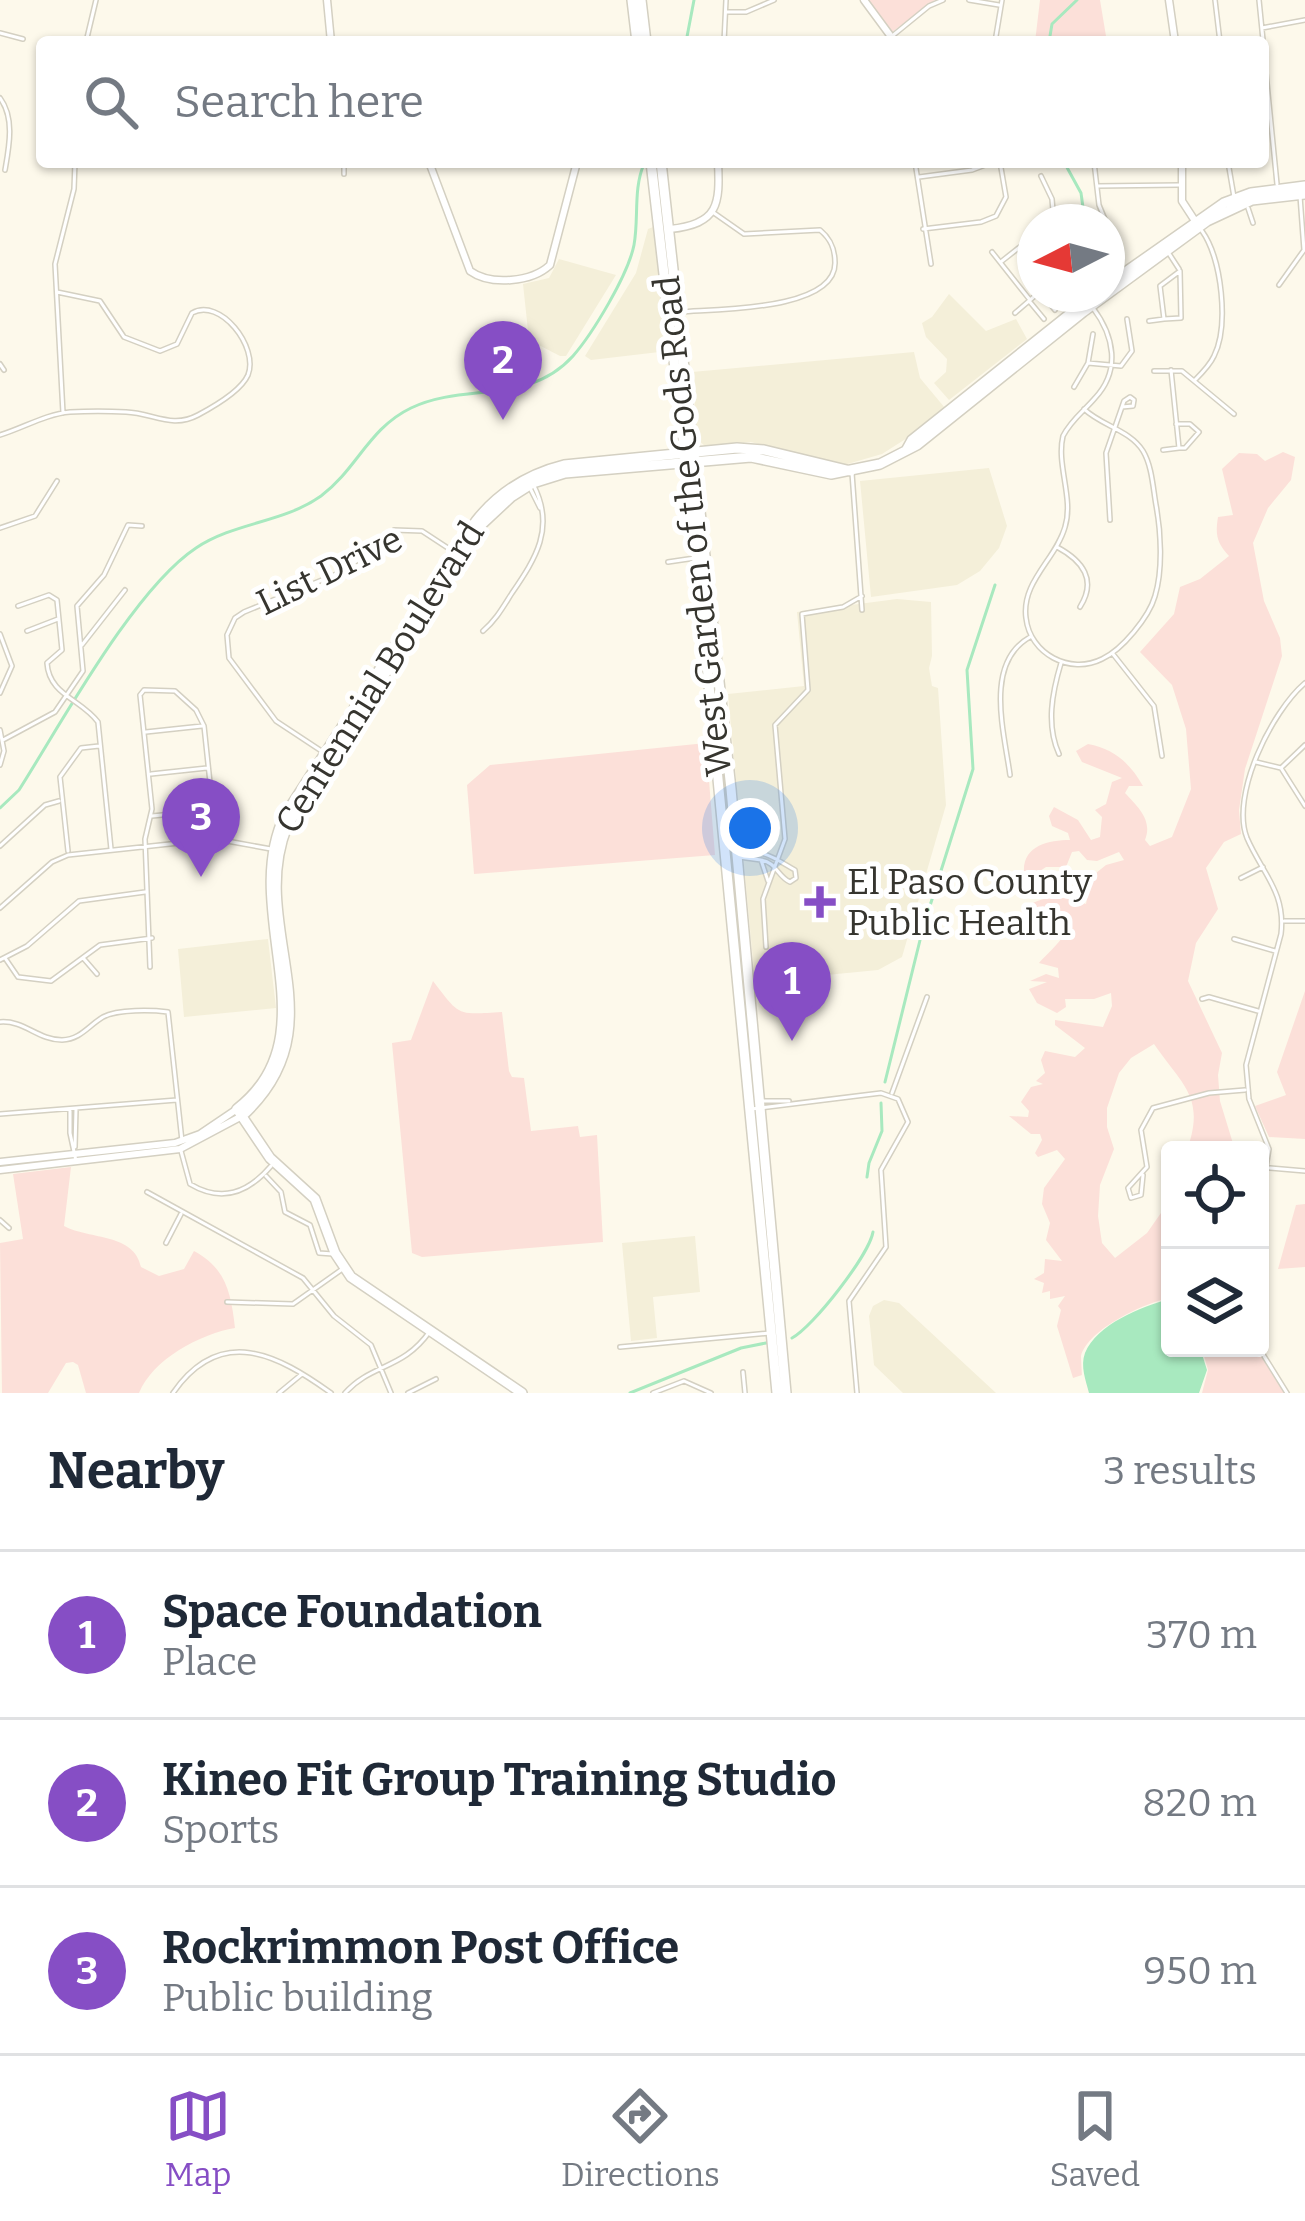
<!DOCTYPE html>
<style>
:root{--surface:#fff;--page:#f2f2f3;--text:#1f2937;--muted:#747a83;--line:#e0e1e3;--accent:#864ec5}
body{margin:0;font-family:Bitter,serif;background:var(--page);color:var(--text)}
.controls{position:absolute;right:36px;bottom:36px;display:grid;overflow:hidden;border-radius:12px;box-shadow:0 3px 9px #0004}
.controls button{width:108px;height:108px;display:grid;place-items:center;padding:0;border:0;border-bottom:3px solid var(--line);background:var(--surface);color:var(--text);font:60px sans-serif}
.compass{position:absolute;left:1017px;top:204px;width:108px;height:108px;border-radius:50%;background:var(--surface);box-shadow:0 3px 9px #0004;rotate:264deg}
.you{position:absolute;left:750px;top:828px;width:42px;height:42px;margin:-30px;border:9px solid #fff;border-radius:50%;background:#1a73e8;box-shadow:0 0 0 18px #1a73e833}
.badge{display:grid;place-items:center;width:78px;height:78px;border-radius:50%;background:var(--accent);color:#fff;font-size:39px;font-weight:700}
.pin{position:absolute;translate:-50% -99px;filter:drop-shadow(0 3px 6px #0008)}
.pin::after{content:'';position:absolute;top:63px;width:42px;height:36px;background:inherit;clip-path:polygon(0 0,100% 0,50% 100%)}
.list{margin:0;padding:0;list-style:none}
h2{display:flex;justify-content:space-between;align-items:center;height:156px;margin:0;padding:0 48px;font-size:51px}
h2 small{font-size:39px;font-weight:400;color:var(--muted)}
.list li{display:grid;grid-template-columns:78px 1fr auto;gap:36px;align-items:center;box-sizing:border-box;height:168px;padding:0 48px;border-top:3px solid var(--line)}
.list b{display:block;font-size:45px;white-space:nowrap}
.list p{margin:0;font-size:39px;white-space:nowrap;color:var(--muted)}
.list em{font-size:39px;font-style:normal;color:var(--muted)}
.icon{flex:none;width:66px;height:66px;fill:none;stroke:currentColor;stroke-width:2;stroke-linecap:round;stroke-linejoin:round}
.map{position:relative;flex:none;width:1305px;height:1393px;overflow:hidden}
.search{position:absolute;background:var(--surface);box-shadow:0 3px 9px #0004;left:36px;right:36px;top:36px;height:132px;display:flex;align-items:center;gap:30px;box-sizing:border-box;padding:0 42px;border-radius:12px;color:var(--muted);font-size:45px}
.sheet{height:660px;background:var(--surface)}
nav{display:flex;justify-content:space-around;align-items:center;box-sizing:border-box;height:168px;border-top:3px solid var(--line);background:var(--surface);font-size:33px;color:var(--muted)}
nav a{display:grid;justify-items:center;gap:6px}
nav .on{color:var(--accent)}
.map>svg:first-child{display:block}
.built{fill:#f4efd9}
.green{fill:#fce0d9}
.water{fill:#a8e9bf}
.lines{fill:none;stroke-linecap:round;stroke-linejoin:round}
.stream{stroke:#a8e9bf;stroke-width:3}
.street-casing{stroke:#d4d0c2;stroke-width:6}
.secondary-casing{stroke:#d4d0c2;stroke-width:9}
.primary-casing{stroke:#d4d0c2;stroke-width:12}
.street{stroke:#fff;stroke-width:3}
.secondary{stroke:#fff;stroke-width:6}
.primary{stroke:#fff;stroke-width:9}
.poi-dot{fill:#864ec5;stroke:#fff;stroke-width:4.5}
.labels{text-anchor:middle;stroke-width:10;stroke-linejoin:round;paint-order:stroke}
.street-label{font-size:36px;fill:#36352f;stroke:#fff}
.poi-label{font-size:36px;fill:#36352f;stroke:#fff;text-anchor:start}
</style>
<div class="map">
<svg width="1305" height="1393" viewBox="0 0 1305 1393">
<rect width="100%" height="100%" fill="#fdf9eb"/>
<path class="built" d="M 653,227 L 668,351 L 591,360 L 585,356 L 636,273 L 648,229 Z
M 559,259 L 616,275 L 566,356 L 560,356 L 529,340 L 523,284 L 549,278 Z
M 949,294 L 986,331 L 1016,319 L 1027,339 L 949,400 L 934,383 L 946,372 L 947,359 L 926,337 L 922,323 L 932,317 Z
M 914,352 L 920,378 L 945,408 L 926,426 L 882,454 L 844,465 L 829,464 L 751,442 L 705,446 L 698,440 L 692,372 Z
M 989,468 L 1007,526 L 999,548 L 980,571 L 957,585 L 871,597 L 860,481 Z
M 897,599 L 931,602 L 932,656 L 929,668 L 932,686 L 938,688 L 946,805 L 902,957 L 878,970 L 755,982 L 728,694 L 804,686 L 797,612 Z
M 268,939 L 276,1008 L 184,1017 L 178,949 Z
M 695,1236 L 700,1292 L 653,1297 L 657,1338 L 631,1341 L 622,1243 Z
M 884,1300 L 899,1303 L 996,1393 L 903,1393 L 874,1365 L 869,1316 L 873,1306 Z"/>
<path class="green" d="M 867,0 L 935,0 L 892,32 Z
M 1040,0 L 1100,0 L 1107,42 L 1035,42 Z
M 1283,452 L 1295,457 L 1291,480 L 1268,508 L 1253,543 L 1264,601 L 1280,638 L 1282,656 L 1245,769 L 1239,810 L 1241,834 L 1224,842 L 1206,868 L 1218,909 L 1196,943 L 1188,981 L 1222,1053 L 1218,1075 L 1220,1101 L 1235,1150 L 1187,1150 C 1206,1097 1182,1085 1154,1044 L 1131,1058 L 1119,1073 L 1107,1108 L 1107,1127 L 1114,1149 L 1100,1185 L 1098,1216 L 1102,1243 L 1115,1258 L 1147,1233 L 1170,1200 L 1170,1298 C 1146,1302 1088,1329 1081,1356 C 1081,1357 1082,1374 1082,1375 L 1073,1378 L 1057,1326 L 1061,1310 L 1058,1306 L 1065,1296 L 1050,1299 L 1050,1291 L 1042,1293 L 1044,1283 L 1034,1279 L 1044,1273 L 1045,1259 L 1062,1261 L 1046,1240 L 1050,1223 L 1042,1204 L 1044,1188 L 1065,1159 L 1057,1150 L 1038,1157 L 1035,1153 L 1042,1140 L 1040,1134 L 1031,1134 L 1009,1116 L 1028,1117 L 1029,1111 L 1021,1102 L 1031,1087 L 1043,1084 L 1036,1081 L 1045,1073 L 1041,1060 L 1045,1051 L 1075,1057 L 1085,1048 L 1055,1025 L 1055,1020 L 1103,1027 L 1112,1006 L 1111,993 L 1094,999 L 1065,999 L 1066,1007 L 1057,1013 L 1037,1003 L 1029,989 L 1047,982 L 1030,981 L 1046,974 L 1059,978 L 1058,968 L 1039,963 C 1049,951 1089,920 1056,909 C 1045,906 1038,912 1026,911 L 1027,906 C 1047,894 1066,896 1086,904 L 1091,877 L 1106,865 L 1124,860 L 1119,852 L 1097,861 L 1087,860 L 1079,851 L 1072,852 L 1066,867 L 1046,867 L 1040,871 L 1052,879 L 1054,890 C 1039,892 1020,893 1010,882 L 1014,875 L 1024,873 C 1022,846 1048,840 1070,840 L 1068,833 L 1052,826 L 1049,816 L 1054,807 L 1078,820 L 1091,840 L 1100,837 L 1102,817 L 1095,810 L 1106,804 L 1112,782 L 1122,778 L 1082,762 L 1076,751 L 1088,744 C 1114,749 1130,763 1143,786 L 1129,786 L 1125,793 C 1138,807 1153,820 1145,840 L 1150,846 L 1172,837 L 1191,789 L 1186,729 L 1172,685 L 1140,652 L 1174,614 L 1180,587 L 1200,579 L 1229,556 C 1217,543 1215,535 1218,517 L 1233,515 L 1222,469 L 1239,453 L 1257,454 L 1265,461 Z
M 706,743 L 715,855 L 474,874 L 467,785 L 490,765 Z
M 433,981 C 460,1016 456,1015 502,1012 L 509,1071 L 512,1077 L 524,1078 L 531,1131 L 578,1126 L 580,1137 L 597,1135 L 603,1242 L 422,1257 L 412,1253 L 392,1043 L 411,1040 Z
M 1305,991 L 1305,1139 L 1269,1137 L 1255,1106 L 1286,1095 L 1277,1072 Z
M 71,1167 L 64,1226 C 91,1240 134,1233 141,1267 L 159,1276 L 184,1269 L 194,1251 C 226,1268 231,1293 235,1328 C 200,1334 153,1359 139,1393 L 86,1393 L 78,1365 L 73,1362 L 66,1363 L 48,1393 L 2,1393 L 0,1243 L 23,1239 L 13,1174 Z
M 1305,1204 L 1305,1267 L 1278,1269 L 1296,1205 Z
M 1202,1348 L 1256,1348 L 1284,1393 L 1202,1393 L 1208,1370 Z"/>
<path class="water" d="M 1169,1299 L 1170,1348 L 1200,1348 L 1207,1370 L 1199,1393 L 1089,1393 C 1086,1381 1080,1366 1085,1353 C 1097,1324 1141,1307 1169,1299 Z"/>
<g class="lines">
<path class="stream" d="M 686,42 L 694,0
M 1049,42 L 1052,24 L 1077,0
M 1064,162 L 1081,193 L 1085,222
M 0,808 L 19,790 C 61,724 134,589 196,548 C 235,522 283,523 321,496 C 357,469 369,428 411,408 C 465,382 528,406 573,356 C 593,333 628,275 634,245 C 639,218 633,189 644,164
M 885,1082 L 923,928 L 973,769 L 967,670 L 995,585
M 867,1177 L 869,1163 L 882,1131 L 881,1103
M 792,1338 C 813,1327 869,1255 873,1232
M 630,1393 L 741,1348 L 766,1343"/>
<defs>
<path id="street" d="M 969,0 L 999,5
M 1215,0 L 1220,42
M 1259,0 L 1263,40
M 726,12 L 746,12 L 774,0
M 1262,28 L 1305,20
M 0,33 L 23,39
M 891,37 L 929,6 L 943,0
M 86,42 L 96,0
M 724,42 L 726,0
M 995,42 L 1002,0
M 1263,43 L 1277,184
M 0,98 C 15,118 9,147 5,170
M 344,162 L 344,174
M 915,162 L 931,264
M 1094,162 L 1099,205 L 1106,222
M 1228,162 L 1234,197
M 1041,176 L 1052,199 L 1054,222
M 919,177 L 972,170 L 993,162
M 1097,186 L 1179,185
M 1248,208 L 1253,223
M 1107,227 L 1116,271
M 923,229 L 981,222 L 996,216 L 1006,197 L 1000,162
M 1020,249 L 1035,267
M 992,252 L 1030,300
M 1168,252 L 1179,269
M 1002,261 L 1035,235
M 1180,271 L 1181,318 L 1164,319 L 1160,286 Z
M 1279,285 L 1304,250 L 1300,196
M 1042,294 L 1055,310
M 1030,302 L 1044,319
M 681,312 C 715,309 835,311 835,263 C 835,249 831,239 820,230 L 744,234 L 714,213
M 1015,313 L 1037,294
M 1149,321 L 1164,319
M 1088,363 L 1121,366 L 1132,351 L 1127,319
M 0,364 L 4,370
M 1171,370 L 1179,448 L 1185,448 L 1199,432 L 1190,424 L 1176,424
M 1154,371 L 1182,371 L 1234,414
M 1195,380 C 1202,373 1210,365 1214,356 C 1229,326 1222,259 1202,231
M 1074,387 L 1088,363 L 1093,334
M 1084,409 C 1102,426 1130,430 1143,451 C 1152,466 1153,488 1156,505 C 1161,532 1163,570 1155,596 C 1149,617 1122,650 1102,659 C 1070,675 1030,654 1026,618 C 1021,582 1056,559 1065,527 C 1074,498 1056,465 1063,436 C 1071,420 1084,411 1095,398 C 1121,370 1114,336 1093,308
M 63,413 L 55,264 L 74,189 L 75,162
M 0,435 C 23,428 46,414 70,412 C 88,411 108,411 126,412 C 153,413 172,429 198,415 C 213,407 241,391 248,375 C 259,347 220,297 192,313 L 177,344 L 160,351 L 124,337 L 100,301 L 57,292
M 1163,450 L 1179,448
M 852,473 L 862,610
M 531,490 L 540,508
M 1110,520 L 1106,453 L 1124,401 L 1130,397 L 1134,400 L 1133,406 L 1122,407
M 0,528 L 35,516 L 57,481
M 1057,547 C 1083,561 1097,580 1080,607
M 668,562 L 695,558
M 18,606 L 49,595 L 57,600 L 62,650 L 47,663 C 49,695 81,699 98,722 L 111,849
M 27,631 L 58,619
M 483,631 C 496,620 503,607 512,593 C 536,558 555,528 534,486
M 0,634 L 12,666 L 0,693
M 82,645 L 125,590
M 1113,654 L 1154,706 L 1162,756
M 0,730 L 4,751 L 0,765
M 146,732 L 202,726
M 3,740 L 55,712 L 83,671 L 77,606 L 104,575 L 128,525 L 142,526
M 323,752 L 276,721 L 229,658 L 227,635 L 235,618 L 244,612 L 344,571 L 394,530 L 422,531 L 454,552
M 1059,754 C 1046,725 1052,693 1061,663
M 1256,762 L 1281,768 L 1305,806
M 1282,767 L 1305,745
M 151,774 L 207,768
M 1010,775 C 1004,731 984,663 1030,637
M 152,816 L 213,810
M 0,846 L 45,805 L 59,801
M 68,851 L 60,777 L 81,748 L 99,746
M 739,855 C 760,846 777,860 795,870 L 796,878 L 790,882 C 778,877 776,862 761,860
M 739,857 L 761,860 L 768,881
M 1241,878 L 1263,867
M 0,908 L 52,862 L 68,855 L 216,839 L 271,849
M 1284,921 L 1305,921
M 1234,939 L 1275,951
M 766,947 L 763,899 L 785,839 L 775,725 L 808,690 L 802,614 L 843,607 L 862,596
M 5,958 L 18,977 L 51,981 L 100,945 L 152,938
M 84,959 L 97,974
M 0,960 L 27,946 L 79,901 L 145,892
M 150,967 L 145,839 L 152,809 L 140,695 L 144,690 L 175,691 L 196,710 L 204,726 L 216,839
M 1202,999 L 1209,997 L 1258,1011
M 0,1022 C 24,1020 38,1040 62,1040 C 81,1039 88,1026 103,1017 C 118,1009 152,1010 168,1012 L 182,1141
M 892,1093 L 927,997
M 763,1101 L 789,1101
M 751,1109 L 881,1093 L 898,1099 L 908,1122 L 881,1170 L 886,1247 L 849,1301 L 857,1393
M 70,1111 L 70,1133 L 76,1161
M 0,1114 L 177,1100
M 75,1147 L 76,1109
M 181,1151 L 190,1184 C 222,1203 248,1193 271,1166
M 1270,1168 L 1305,1171
M 1143,1175 L 1141,1195 L 1131,1198 L 1128,1188 L 1147,1167 L 1141,1130 L 1153,1108 L 1209,1093 L 1245,1090
M 266,1176 L 281,1192 L 285,1212 L 310,1225 L 319,1253 L 333,1254
M 147,1192 L 303,1278 L 334,1316 L 371,1345 L 391,1393
M 1260,1205 L 1269,1149 L 1249,1099 L 1246,1065 L 1281,934 C 1286,892 1262,873 1247,838 C 1230,795 1272,711 1305,683
M 0,1220 L 9,1228
M 166,1243 L 181,1214
M 227,1302 L 293,1304 L 341,1270
M 620,1347 L 770,1333
M 1259,1348 L 1287,1393
M 743,1372 L 745,1393
M 173,1393 C 221,1324 278,1355 331,1393
M 279,1393 L 302,1374
M 345,1393 C 372,1363 403,1370 430,1331
M 408,1393 L 436,1379
M 653,1393 L 684,1381 L 711,1393"/>
<path id="secondary" d="M 327,0 L 331,42
M 864,0 L 895,42
M 1169,0 L 1175,42
M 429,162 L 470,271 C 491,286 532,282 550,265 L 577,162
M 1182,162 L 1182,201 L 1197,224
M 670,229 C 719,224 720,204 718,162
M 0,1162 L 175,1143 L 200,1134 L 237,1109
M 0,1170 L 180,1149 L 242,1116"/>
<path id="primary" d="M 632,0 L 637,42
M 641,0 L 646,42
M 651,162 L 696,550 L 777,1393
M 661,162 L 731,789 L 786,1393
M 1107,285 L 1224,203 L 1251,193 L 1305,186
M 907,449 L 912,440 L 1095,294
M 242,1116 C 342,1025 246,929 287,826 L 481,525 L 511,497 L 533,483 L 565,473 L 751,457 L 831,474 L 880,464 L 917,445 L 1083,312 L 1207,221 L 1252,200 L 1305,194
M 522,1393 L 351,1277 L 335,1253 L 315,1199 L 270,1158 L 237,1109 C 334,1034 238,912 285,815 L 476,521 C 499,492 528,474 564,465 L 737,448 L 764,450 L 851,471"/>
</defs>
<use href="#street" class="street-casing"/>
<use href="#secondary" class="secondary-casing"/>
<use href="#primary" class="primary-casing"/>
<use href="#street" class="street"/>
<use href="#secondary" class="secondary"/>
<use href="#primary" class="primary"/>
</g>
<path class="poi-dot" d="M814 884h12v12h12v12h-12v12h-12v-12h-12v-12h12z"/>
<g class="labels">
<g class="street-label">
<text transform="translate(692 526) rotate(-96)" y="13">West Garden of the Gods Road</text>
<text transform="translate(329 570) rotate(-26)" y="13">List Drive</text>
<text transform="translate(379 677) rotate(-58)" y="13">Centennial Boulevard</text>
</g>
<g class="poi-label">
<text x="847" y="894">El Paso County<tspan x="847" dy="41">Public Health</tspan></text>
</g>
</g>
</svg>
<div class="controls">
<button><svg class="icon" aria-label="locate" viewBox="0 0 24 24"><circle cx="12" cy="12" r="6"/><path d="M12 2v4M12 18v4M2 12h4M18 12h4"/></svg></button>
<button><svg class="icon" aria-label="layers" viewBox="0 0 24 24"><path d="M12 4l9 5-9 5-9-5zM3 14l9 5 9-5"/></svg></button>
</div>
<svg class="compass" viewBox="-18 -18 36 36"><path d="M0-13l5 13h-10z" fill="#e53935"/><path d="M0 13l5-13h-10z" fill="#747a83"/></svg>
<div class="you"></div>
<div class="pin badge" style="left:792px;top:1041px">1</div>
<div class="pin badge" style="left:503px;top:420px">2</div>
<div class="pin badge" style="left:201px;top:877px">3</div>
<div class="search"><svg class="icon" aria-label="search" viewBox="0 0 24 24"><circle cx="10" cy="10" r="6"/><path d="M15 15l6 6"/></svg>Search here</div>
</div>
<section class="sheet">
<h2>Nearby<small>3 results</small></h2>
<ul class="list">
<li><span class="badge">1</span><div><b>Space Foundation</b><p>Place</p></div><em>370 m</em></li>
<li><span class="badge">2</span><div><b>Kineo Fit Group Training Studio</b><p>Sports</p></div><em>820 m</em></li>
<li><span class="badge">3</span><div><b>Rockrimmon Post Office</b><p>Public building</p></div><em>950 m</em></li>
</ul>
</section>
<nav>
<a class="on"><svg class="icon" aria-label="map" viewBox="0 0 24 24"><path d="M3 6l6-2 6 2 6-2v14l-6 2-6-2-6 2zM9 4v14M15 6v14"/></svg>Map</a>
<a><svg class="icon" aria-label="directions" viewBox="0 0 24 24"><path d="M12 3l9 9-9 9-9-9zM9 14v-3h6M13 9l2 2-2 2"/></svg>Directions</a>
<a><svg class="icon" aria-label="saved" viewBox="0 0 24 24"><path d="M7 4h10v16l-5-4-5 4z"/></svg>Saved</a>
</nav>
